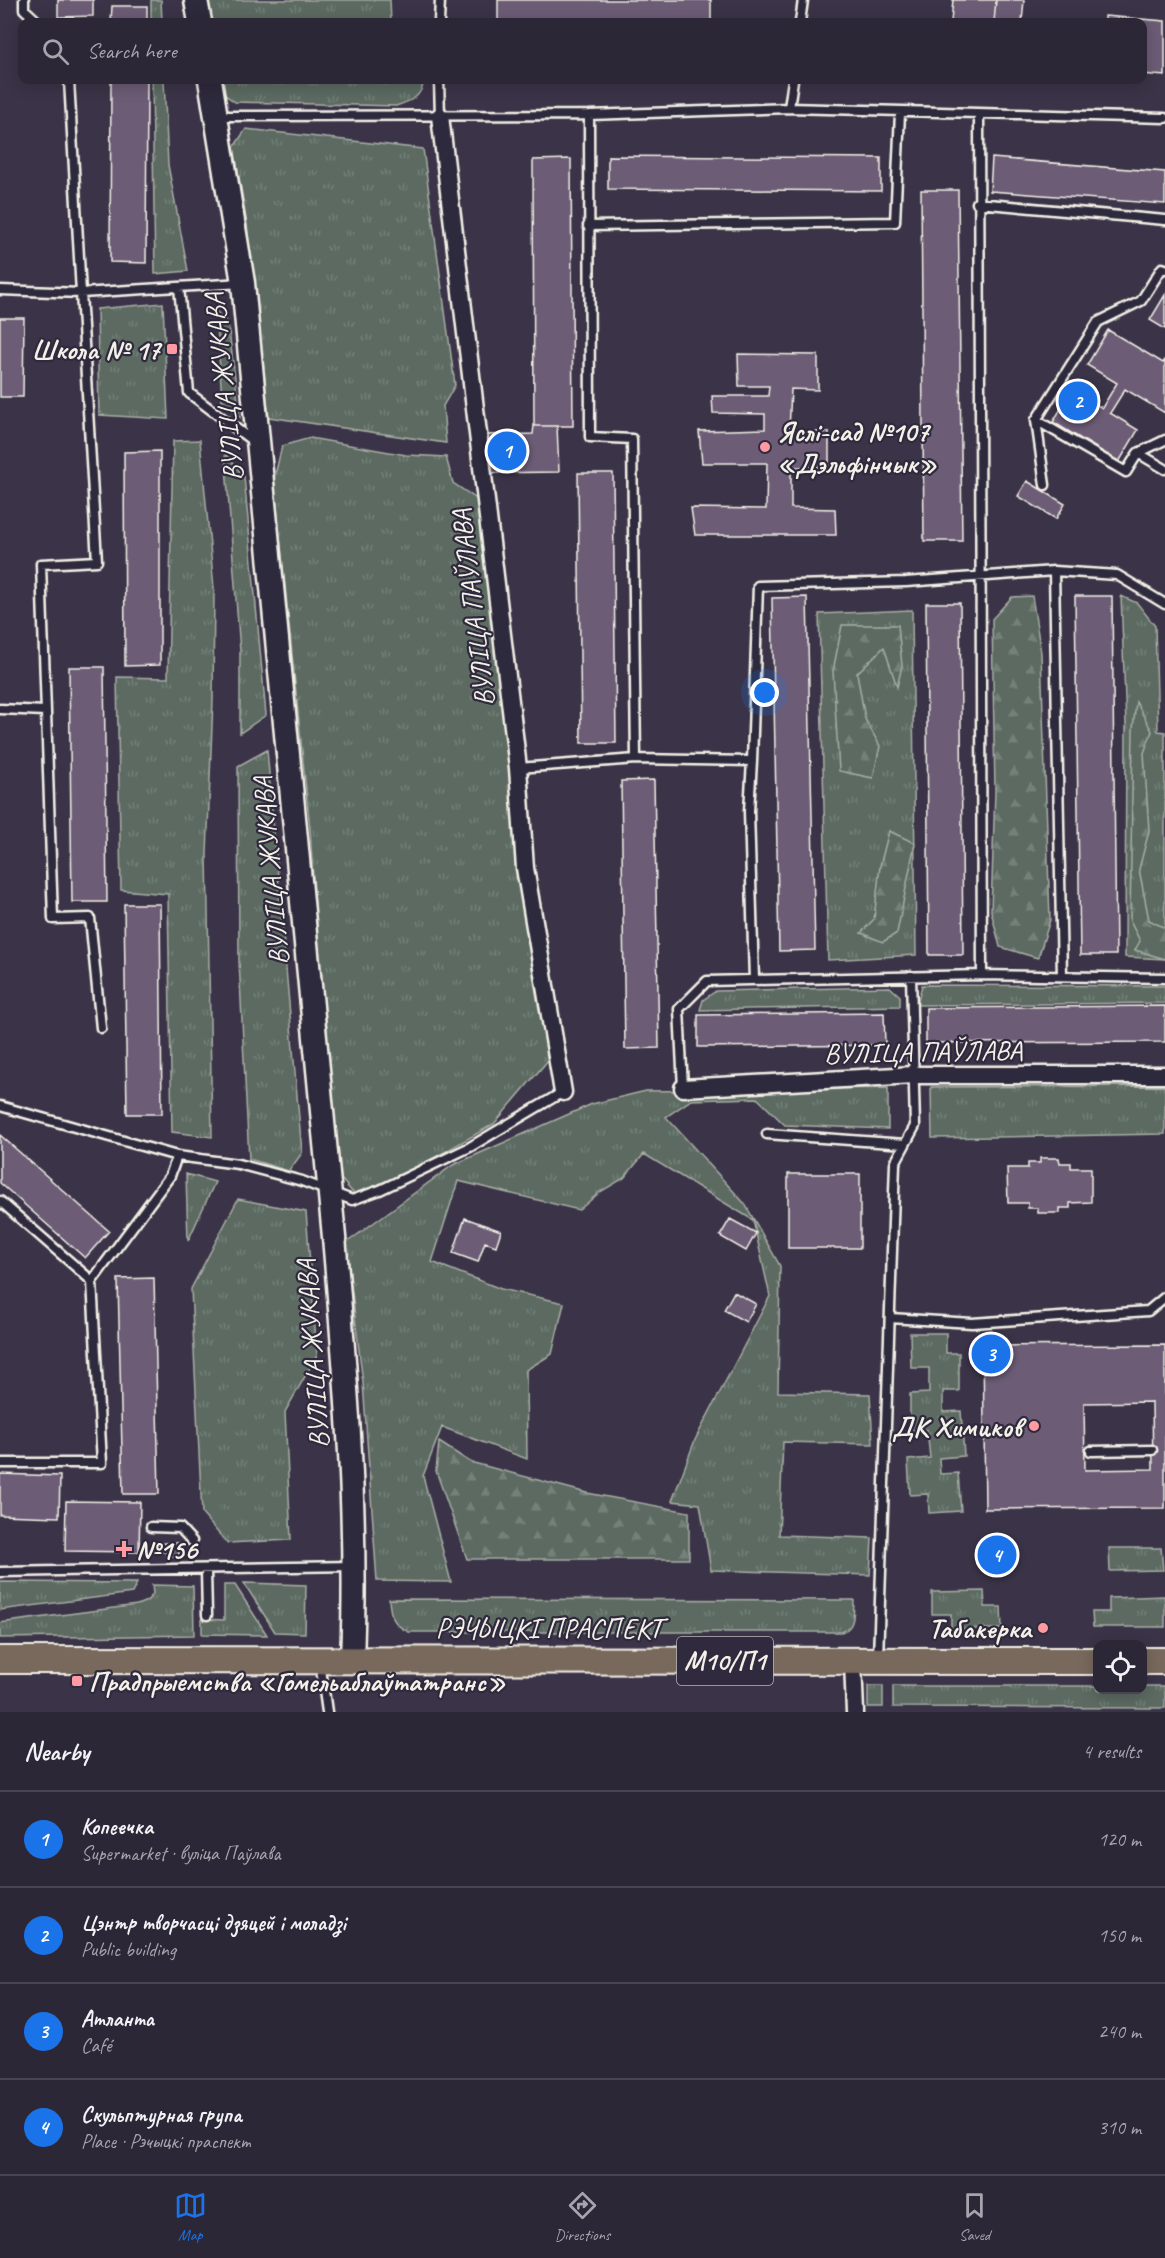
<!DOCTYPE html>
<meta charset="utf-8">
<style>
:root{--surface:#2c2736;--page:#383342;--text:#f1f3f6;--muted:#a6a5ad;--line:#484451;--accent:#1a73e8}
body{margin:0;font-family:Caveat,sans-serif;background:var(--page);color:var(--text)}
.controls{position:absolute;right:18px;bottom:18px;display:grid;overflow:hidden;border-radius:12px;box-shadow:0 3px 15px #0003}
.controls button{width:54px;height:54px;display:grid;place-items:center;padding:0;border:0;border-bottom:2px solid var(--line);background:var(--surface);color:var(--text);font:30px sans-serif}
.you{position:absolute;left:765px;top:693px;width:21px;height:21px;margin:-15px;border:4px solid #fff;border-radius:50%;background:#1a73e8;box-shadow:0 0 0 9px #1a73e833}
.badge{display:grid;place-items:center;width:39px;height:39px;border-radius:50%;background:var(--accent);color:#fff;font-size:20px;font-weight:700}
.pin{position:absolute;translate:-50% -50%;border:3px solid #fff;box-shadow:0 2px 6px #0006}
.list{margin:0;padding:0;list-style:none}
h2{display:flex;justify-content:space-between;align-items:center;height:78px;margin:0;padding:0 24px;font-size:26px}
h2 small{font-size:20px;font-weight:400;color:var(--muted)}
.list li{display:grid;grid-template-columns:39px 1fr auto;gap:18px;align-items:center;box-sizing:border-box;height:96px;padding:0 24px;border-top:2px solid var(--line)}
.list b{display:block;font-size:22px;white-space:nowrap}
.list p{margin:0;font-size:20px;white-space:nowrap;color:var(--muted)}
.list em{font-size:20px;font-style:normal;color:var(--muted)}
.icon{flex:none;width:33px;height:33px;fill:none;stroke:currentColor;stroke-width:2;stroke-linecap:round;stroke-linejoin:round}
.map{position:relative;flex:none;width:1165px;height:1712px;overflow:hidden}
.search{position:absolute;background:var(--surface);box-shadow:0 3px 15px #0003;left:18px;right:18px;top:18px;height:66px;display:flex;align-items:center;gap:15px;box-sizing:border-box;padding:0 21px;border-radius:12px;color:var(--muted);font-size:22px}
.sheet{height:462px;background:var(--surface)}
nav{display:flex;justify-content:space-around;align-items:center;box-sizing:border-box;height:84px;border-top:2px solid var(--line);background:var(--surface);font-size:16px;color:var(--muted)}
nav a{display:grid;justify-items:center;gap:3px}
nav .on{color:var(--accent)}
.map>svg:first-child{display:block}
.grass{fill:url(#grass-tufts);stroke:#a8aea5;stroke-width:1.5}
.forest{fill:url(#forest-firs);stroke:#a8aea5;stroke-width:1.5}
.building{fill:#6c5b76;stroke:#f4f1e8;stroke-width:1.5;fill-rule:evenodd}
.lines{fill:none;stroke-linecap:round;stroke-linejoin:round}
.lane-casing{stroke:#f4f1e8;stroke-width:13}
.street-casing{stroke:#f4f1e8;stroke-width:21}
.secondary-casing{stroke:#f4f1e8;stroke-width:27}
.primary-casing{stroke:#f4f1e8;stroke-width:30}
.lane{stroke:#2f2a3d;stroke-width:8}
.street{stroke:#2f2a3d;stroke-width:16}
.secondary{stroke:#2f2a3d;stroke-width:22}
.primary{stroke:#78695c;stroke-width:26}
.poi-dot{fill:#ff9aa2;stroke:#2f2a3d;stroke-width:2}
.labels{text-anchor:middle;stroke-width:4.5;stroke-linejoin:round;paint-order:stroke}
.shield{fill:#2f2a3d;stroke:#b9b5b5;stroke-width:1.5}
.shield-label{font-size:27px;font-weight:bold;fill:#f4f1e8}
.poi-label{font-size:28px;font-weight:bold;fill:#f4f1e8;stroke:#2f2a3d;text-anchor:end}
.street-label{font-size:28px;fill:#f4f1e8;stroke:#2f2a3d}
</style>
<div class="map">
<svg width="1165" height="1712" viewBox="0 0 1165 1712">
<defs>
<pattern id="grass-tufts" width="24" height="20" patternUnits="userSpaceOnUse" patternTransform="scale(1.5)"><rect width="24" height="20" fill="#5b6b62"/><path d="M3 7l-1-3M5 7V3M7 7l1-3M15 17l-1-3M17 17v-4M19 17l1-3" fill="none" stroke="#738178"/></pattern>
<pattern id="forest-firs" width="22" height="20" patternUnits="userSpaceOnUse" patternTransform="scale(1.5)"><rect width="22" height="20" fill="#5b6b62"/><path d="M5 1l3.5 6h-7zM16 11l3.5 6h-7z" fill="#738178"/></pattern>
</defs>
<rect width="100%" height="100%" fill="#3b3448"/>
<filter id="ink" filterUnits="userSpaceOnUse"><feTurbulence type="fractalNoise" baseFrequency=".0167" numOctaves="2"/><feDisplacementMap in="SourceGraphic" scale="12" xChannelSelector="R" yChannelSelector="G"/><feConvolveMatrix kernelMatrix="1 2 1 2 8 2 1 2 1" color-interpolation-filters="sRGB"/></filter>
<g filter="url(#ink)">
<path class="grass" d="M 151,0 L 161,0 L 162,22 L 151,22 Z
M 205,0 L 390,0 L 391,22 L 207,22 Z
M 152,80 L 164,80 L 168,165 L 188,271 L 155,274 Z
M 213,80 L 424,80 C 422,97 411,101 396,106 L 235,102 L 214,87 Z
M 246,129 L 423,149 L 455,385 L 443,406 L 446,443 L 269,417 L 247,224 L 234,147 Z
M 163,303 L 168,419 L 99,415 L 97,309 Z
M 216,311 L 228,323 L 240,417 L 222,400 Z
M 310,438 L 406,455 L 446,457 L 453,483 L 478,500 L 510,779 L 555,1052 L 494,1124 L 409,1172 L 354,1194 L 341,1179 L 320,990 L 310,829 L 274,479 L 282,446 Z
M 200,440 L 214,588 L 213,700 L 207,854 L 212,1137 L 172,1132 L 168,894 L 121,890 L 117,677 L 168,678 L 173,441 Z
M 225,453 L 244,476 L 266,715 L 240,733 L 240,651 Z
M 1121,596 L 1137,603 L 1155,626 L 1158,731 L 1165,732 L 1165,959 L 1125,957 L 1126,725 Z
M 912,610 L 916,955 L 828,960 L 819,614 Z
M 267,750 L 302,1153 L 289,1171 L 249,1159 L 239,961 L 238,766 Z
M 922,985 L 1165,986 L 1165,1003 L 917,1005 Z
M 890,987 L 900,996 L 900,1006 L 700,1010 L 703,1000 L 716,991 Z
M 1165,1086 L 1165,1134 L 932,1138 L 931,1087 Z
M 888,1088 L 888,1129 L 785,1125 L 757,1098 L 691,1100 L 666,1117 L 745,1204 L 780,1266 L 778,1392 L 870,1394 L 873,1444 L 783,1442 L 779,1535 L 872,1538 L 870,1575 L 711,1570 L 700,1504 L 672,1501 L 695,1440 L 770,1296 L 753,1220 L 644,1154 L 624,1178 L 600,1192 L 579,1210 L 458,1181 L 432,1262 L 501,1289 L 564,1303 L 552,1354 L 526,1370 L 527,1459 L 442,1427 L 423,1476 L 451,1582 L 377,1581 L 363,1383 L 346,1243 L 453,1165 L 592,1104 L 646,1091 Z
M 186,1174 L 215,1182 L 188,1241 Z
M 238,1199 L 306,1212 L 317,1355 L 285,1412 L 291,1540 L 227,1543 L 202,1514 L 191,1289 Z
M 910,1333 L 946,1333 L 946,1353 L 959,1353 L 959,1391 L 943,1391 L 943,1412 L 961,1411 L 964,1456 L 939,1458 L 940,1474 L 958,1473 L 961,1511 L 929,1513 L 928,1494 L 910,1495 L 908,1460 L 930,1458 L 927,1430 L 910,1430 L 910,1394 L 929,1393 L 929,1368 L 911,1368 Z
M 1109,1548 L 1161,1548 L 1163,1570 L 1110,1571 Z
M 0,1582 L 137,1583 L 132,1593 L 0,1610 Z
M 244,1583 L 306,1585 L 305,1633 L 275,1632 Z
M 152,1585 L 193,1586 L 194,1635 L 0,1638 L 0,1623 L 137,1605 L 147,1601 L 153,1594 Z
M 224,1585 L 235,1585 L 267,1635 L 202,1634 L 202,1619 L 224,1620 Z
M 984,1591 L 985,1607 L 1001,1607 L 1002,1629 L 951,1629 L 951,1614 L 932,1614 L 932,1592 Z
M 1165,1596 L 1165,1627 L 1093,1627 L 1092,1612 L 1109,1612 L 1109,1598 Z
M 389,1599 L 854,1600 C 853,1613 856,1628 841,1632 L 409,1632 C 393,1625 390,1615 389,1599 Z
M 868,1686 L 883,1686 L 883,1707 L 868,1707 Z
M 893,1686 L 1097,1686 L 1098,1690 L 1142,1690 L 1143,1686 L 1165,1686 L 1165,1708 L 893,1707 Z"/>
<path class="forest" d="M 1032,596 L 1041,653 L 1050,920 L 1038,958 L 1000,947 L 991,911 L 995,791 L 992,619 L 1012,597 Z
M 842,625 L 898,625 L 902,666 L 897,687 L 884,647 L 857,673 L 865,719 L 880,746 L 873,778 L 839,771 L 833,671 Z
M 1136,702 L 1152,731 L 1144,753 L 1149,831 L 1139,869 L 1149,920 L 1165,928 L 1165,959 L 1135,950 L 1140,941 L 1130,921 L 1133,729 Z
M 889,831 L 915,843 L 897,933 L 883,942 L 861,933 L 874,919 L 880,866 Z
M 439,1442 L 470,1462 L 587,1493 L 689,1512 L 689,1559 L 467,1559 L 436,1471 Z"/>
<path class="building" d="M 58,0 L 93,0 L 93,16 L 58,17 Z
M 498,0 L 711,0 L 711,22 L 498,22 Z
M 953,0 L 996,0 L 994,22 L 951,22 Z
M 996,0 L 1024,0 L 1022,22 L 994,22 Z
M 112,6 L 147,6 L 147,22 L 111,22 Z
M 1105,16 L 1165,21 L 1165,76 L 1142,74 L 1142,22 L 1105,22 Z
M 111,80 L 147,80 L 146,263 L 110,262 Z
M 608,156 L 881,158 L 881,191 L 608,189 Z
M 992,158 L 1165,172 L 1165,204 L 990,191 Z
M 571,159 L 573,426 L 534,426 L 533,160 Z
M 921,190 L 958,190 L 962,541 L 924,541 Z
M 1165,295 L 1165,329 L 1150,320 Z
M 0,318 L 24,318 L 23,397 L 0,397 Z
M 1108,330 L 1163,363 L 1165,360 L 1165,413 L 1125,389 L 1110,413 L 1138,430 L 1119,462 L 1053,422 L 1072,390 L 1102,408 L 1117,383 L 1087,365 Z
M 738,354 L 818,355 L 818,390 L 791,389 L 789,432 L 829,432 L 829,467 L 791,467 L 791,508 L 835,509 L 836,535 L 695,535 L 691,508 L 766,509 L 767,463 L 702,463 L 699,431 L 765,429 L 765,414 L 713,413 L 712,396 L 768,396 L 769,386 L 739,386 Z
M 534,426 L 557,426 L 559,472 L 487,473 L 484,435 L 533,434 Z
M 160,451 L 160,665 L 125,666 L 124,452 Z
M 578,473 L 613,473 L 616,743 L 581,743 Z
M 1027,481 L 1065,504 L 1056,519 L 1018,496 Z
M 1075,596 L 1112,596 L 1116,955 L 1080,955 Z
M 807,597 L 815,950 L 779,951 L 772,598 Z
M 926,603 L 960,603 L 963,955 L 929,955 Z
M 69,667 L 104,667 L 107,902 L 72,902 Z
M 654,780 L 659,1048 L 625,1049 L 621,781 Z
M 124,904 L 160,904 L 162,1114 L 127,1114 Z
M 1165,1006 L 1165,1042 L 926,1043 L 926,1008 Z
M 884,1013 L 885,1045 L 698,1047 L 698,1015 Z
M 0,1135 L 109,1231 L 85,1258 L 0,1183 Z
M 1040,1158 L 1059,1158 L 1060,1163 L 1071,1163 L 1071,1168 L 1091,1168 L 1091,1202 L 1070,1203 L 1070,1208 L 1060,1208 L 1060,1213 L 1038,1213 L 1038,1208 L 1028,1208 L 1028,1203 L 1008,1203 L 1007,1168 L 1028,1168 L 1028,1163 L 1040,1163 Z
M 788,1174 L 860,1174 L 860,1248 L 788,1248 Z
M 465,1218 L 501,1231 L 496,1246 L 485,1242 L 478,1262 L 453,1253 Z
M 730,1219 L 756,1233 L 746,1251 L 720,1236 Z
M 154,1278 L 159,1494 L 123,1494 L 118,1279 Z
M 734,1292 L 756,1304 L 746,1322 L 724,1310 Z
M 1165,1345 L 1165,1508 L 985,1509 L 983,1346 ZM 1152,1402 L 1153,1469 L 1085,1470 L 1084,1403 Z
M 0,1474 L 60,1476 L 59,1517 L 0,1515 Z
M 66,1501 L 140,1502 L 139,1552 L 65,1551 Z
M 163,1543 L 163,1552 L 153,1553 L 153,1544 Z
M 165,1543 L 179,1543 L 179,1556 L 166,1556 Z"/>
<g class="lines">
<defs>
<path id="lane" d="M 24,0 L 24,9 L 38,22
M 439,22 L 440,0
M 800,22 L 803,0
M 69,80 L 81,293 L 242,283
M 439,80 L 440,116
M 789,108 L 793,80
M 979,114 L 982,975
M 589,115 L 590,437 L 632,439 L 636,759
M 218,116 L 589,115 L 789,108 L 1165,118
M 977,203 L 1165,220
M 588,226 L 895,222 L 900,113
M 1165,269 L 1162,268 L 1141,301 L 1098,322 L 1036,420 L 1126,472 L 1138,453 L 1165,440
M 179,287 L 189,393 L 254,442
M 0,290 L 81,293 L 97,561 L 41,564 L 53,919 L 90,918 L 101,1028
M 1036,420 L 1045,485
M 1138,453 L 1165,469
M 1054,571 L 1062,976
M 0,709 L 45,711
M 752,761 L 749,811 L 754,980
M 518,768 L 636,759 L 752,761 L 758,586 L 906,582 L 1054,571 L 1117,575 L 1165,604
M 683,1088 L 679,1009 L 707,981 L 982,975 L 1165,978
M 0,1106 L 177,1156 L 238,1164 L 302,1181 L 352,1200 L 380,1190 L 470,1147 L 563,1092
M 767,1134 L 905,1144
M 0,1201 L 92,1281
M 890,1318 L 972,1323 L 1148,1311 L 1165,1297
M 1091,1451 L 1152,1450
M 0,1463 L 102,1463 L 92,1281 L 170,1176 L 177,1156
M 151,1527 L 180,1528 L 192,1541
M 206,1570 L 207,1615
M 0,1572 L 353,1566
M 878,1658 L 895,1163 L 915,1126 L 911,976
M 320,1662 L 327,1712"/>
<path id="street" d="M 440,116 L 518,768 L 525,868 L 563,1092
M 683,1088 L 914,1075 L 1165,1075
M 853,1661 L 855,1712"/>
<path id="secondary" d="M 196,0 L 200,22
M 210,80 L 243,283 L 334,1237 C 346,1377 358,1519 352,1659"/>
<path id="primary" d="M 0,1660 L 1098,1661
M 1142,1661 L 1165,1661"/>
</defs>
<use href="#lane" class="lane-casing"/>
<use href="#street" class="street-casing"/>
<use href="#secondary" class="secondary-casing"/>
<use href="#primary" class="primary-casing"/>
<use href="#lane" class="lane"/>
<use href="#street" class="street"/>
<use href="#secondary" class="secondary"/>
<use href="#primary" class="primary"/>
</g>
</g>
<g class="poi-dot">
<rect x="166" y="343" width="12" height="12" rx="3"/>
<circle cx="765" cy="447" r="6"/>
<circle cx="1034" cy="1426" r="6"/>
<path d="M121 1540h6v6h6v6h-6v6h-6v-6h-6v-6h6z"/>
<circle cx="1043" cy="1628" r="6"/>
<rect x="71" y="1675" width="12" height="12" rx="3"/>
</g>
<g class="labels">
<rect class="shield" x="677" y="1637" width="96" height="48" rx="4.5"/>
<g class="shield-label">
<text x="725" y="1670">М10/П1</text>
</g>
<g class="poi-label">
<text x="160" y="359">Школа № 17</text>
<text x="777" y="441" text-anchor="start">Яслі-сад №107<tspan x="777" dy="32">«Дэльфінчык»</tspan></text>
<text x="1022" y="1436">ДК Химиков</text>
<text x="136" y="1559" text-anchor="start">№156</text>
<text x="1031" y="1638">Табакерка</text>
<text x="89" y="1691" text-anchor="start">Прадпрыемства «Гомельаблаўтатранс»</text>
</g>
<g class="street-label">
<text transform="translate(223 387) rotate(-96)" y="10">ВУЛІЦА ЖУКАВА</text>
<text transform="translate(472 608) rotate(-97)" y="10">ВУЛІЦА ПАЎЛАВА</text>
<text transform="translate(270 871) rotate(-95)" y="10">ВУЛІЦА ЖУКАВА</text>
<text transform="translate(923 1051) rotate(-1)" y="10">ВУЛІЦА ПАЎЛАВА</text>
<text transform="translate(312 1354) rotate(-94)" y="10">ВУЛІЦА ЖУКАВА</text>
<text x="549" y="1638">РЭЧЫЦКІ ПРАСПЕКТ</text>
</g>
</g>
</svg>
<div class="controls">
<button><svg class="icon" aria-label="locate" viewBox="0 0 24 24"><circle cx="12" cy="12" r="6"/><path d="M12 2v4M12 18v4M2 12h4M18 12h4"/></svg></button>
</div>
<div class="you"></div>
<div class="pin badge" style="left:507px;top:451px">1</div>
<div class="pin badge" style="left:1078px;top:401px">2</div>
<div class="pin badge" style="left:991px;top:1354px">3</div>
<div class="pin badge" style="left:997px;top:1555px">4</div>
<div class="search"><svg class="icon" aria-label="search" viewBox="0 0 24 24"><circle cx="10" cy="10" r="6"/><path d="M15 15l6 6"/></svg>Search here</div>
</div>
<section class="sheet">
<h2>Nearby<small>4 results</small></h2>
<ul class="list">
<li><span class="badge">1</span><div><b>Копеечка</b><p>Supermarket · вуліца Паўлава</p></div><em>120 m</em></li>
<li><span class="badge">2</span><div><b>Цэнтр творчасці дзяцей і моладзі</b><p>Public building</p></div><em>150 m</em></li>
<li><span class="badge">3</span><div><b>Атланта</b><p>Café</p></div><em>240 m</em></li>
<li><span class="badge">4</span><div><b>Скульптурная група</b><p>Place · Рэчыцкі праспект</p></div><em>310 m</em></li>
</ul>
</section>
<nav>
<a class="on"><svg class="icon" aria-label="map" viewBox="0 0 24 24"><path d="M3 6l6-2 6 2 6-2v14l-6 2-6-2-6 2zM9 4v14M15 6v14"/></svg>Map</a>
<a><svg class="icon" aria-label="directions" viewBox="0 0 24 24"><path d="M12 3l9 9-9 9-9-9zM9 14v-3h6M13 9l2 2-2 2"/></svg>Directions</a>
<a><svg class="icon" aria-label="saved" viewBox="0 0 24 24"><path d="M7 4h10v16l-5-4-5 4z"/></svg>Saved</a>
</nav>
